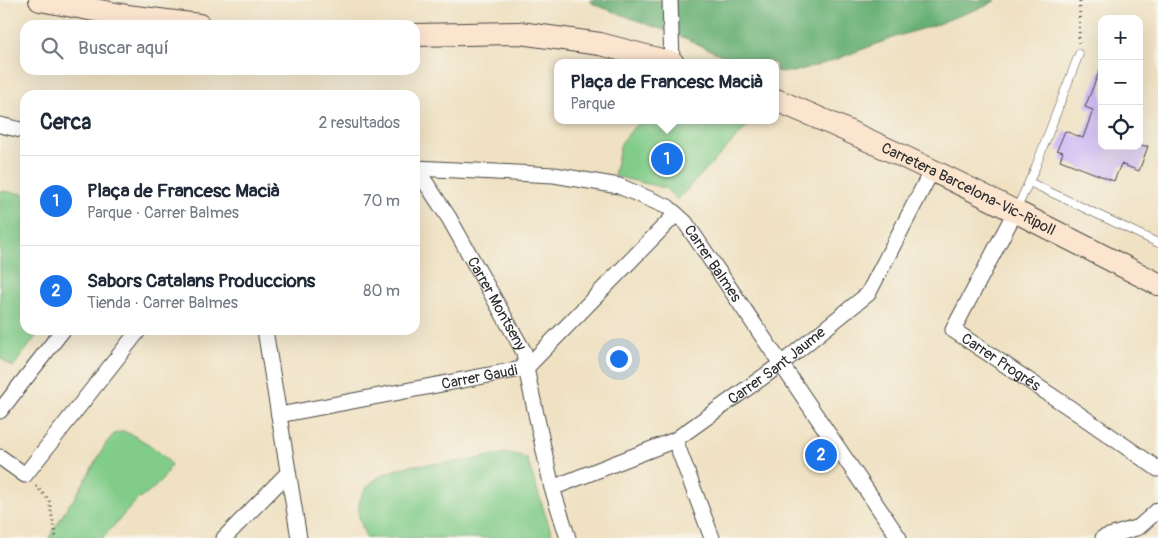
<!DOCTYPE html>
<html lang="es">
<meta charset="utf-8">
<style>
:root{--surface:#fff;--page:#f6f6f7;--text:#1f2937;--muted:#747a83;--line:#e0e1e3;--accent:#1a73e8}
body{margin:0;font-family:Pangolin,sans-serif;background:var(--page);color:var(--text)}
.controls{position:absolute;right:15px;top:15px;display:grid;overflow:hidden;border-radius:10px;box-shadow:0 5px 20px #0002}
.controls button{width:45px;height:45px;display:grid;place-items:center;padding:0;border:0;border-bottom:1px solid var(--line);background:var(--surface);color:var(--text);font:25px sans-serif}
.you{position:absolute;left:618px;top:358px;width:18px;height:18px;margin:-12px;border:4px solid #fff;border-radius:50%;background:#1a73e8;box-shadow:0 0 0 8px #1a73e833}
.badge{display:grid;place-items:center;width:32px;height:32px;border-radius:50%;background:var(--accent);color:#fff;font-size:16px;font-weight:700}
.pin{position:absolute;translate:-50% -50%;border:2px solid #fff;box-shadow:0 1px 5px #0006}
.popup{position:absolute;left:554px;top:59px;width:225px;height:65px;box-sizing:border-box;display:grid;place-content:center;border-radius:10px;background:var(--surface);filter:drop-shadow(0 1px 4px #0005);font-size:16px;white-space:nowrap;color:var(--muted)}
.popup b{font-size:19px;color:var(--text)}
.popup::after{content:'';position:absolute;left:50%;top:100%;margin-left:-10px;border:10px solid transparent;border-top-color:var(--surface)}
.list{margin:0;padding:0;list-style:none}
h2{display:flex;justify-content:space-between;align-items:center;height:65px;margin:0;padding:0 20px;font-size:21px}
h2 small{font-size:16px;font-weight:400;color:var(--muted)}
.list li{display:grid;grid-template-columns:32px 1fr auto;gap:15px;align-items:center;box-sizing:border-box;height:90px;padding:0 20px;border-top:1px solid var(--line)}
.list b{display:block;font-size:19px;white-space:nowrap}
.list p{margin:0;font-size:16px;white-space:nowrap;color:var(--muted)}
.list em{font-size:16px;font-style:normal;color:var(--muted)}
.icon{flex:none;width:28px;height:28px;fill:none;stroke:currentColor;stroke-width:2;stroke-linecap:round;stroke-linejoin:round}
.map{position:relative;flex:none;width:1158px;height:538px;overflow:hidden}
.search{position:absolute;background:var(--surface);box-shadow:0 5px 20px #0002;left:20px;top:20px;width:400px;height:55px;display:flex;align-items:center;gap:12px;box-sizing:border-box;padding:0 18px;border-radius:15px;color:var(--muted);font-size:19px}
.panel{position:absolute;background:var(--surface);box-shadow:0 5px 20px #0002;left:20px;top:90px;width:400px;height:245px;border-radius:15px}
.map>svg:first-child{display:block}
.green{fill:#81cc89;stroke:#567c5a}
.forest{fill:#68b075;stroke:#4a6e50}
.building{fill:#c7aefa}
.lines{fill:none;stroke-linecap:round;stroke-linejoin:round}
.lane-casing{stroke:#484642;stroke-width:9}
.street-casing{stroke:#484642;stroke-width:17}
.secondary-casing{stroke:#484642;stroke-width:24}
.path{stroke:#484642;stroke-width:3;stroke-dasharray:1 4;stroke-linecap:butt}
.lane{stroke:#fff;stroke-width:8}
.street{stroke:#fff;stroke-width:15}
.secondary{stroke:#fce5cf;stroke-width:22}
.labels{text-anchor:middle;stroke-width:4;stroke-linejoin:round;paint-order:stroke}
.street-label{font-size:15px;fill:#2b2b2b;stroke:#f7f3e8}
</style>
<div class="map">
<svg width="1158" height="538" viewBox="0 0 1158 538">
<rect width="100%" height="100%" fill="#f7f3e8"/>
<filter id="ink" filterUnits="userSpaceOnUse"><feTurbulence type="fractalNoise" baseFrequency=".02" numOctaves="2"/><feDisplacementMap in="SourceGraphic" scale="10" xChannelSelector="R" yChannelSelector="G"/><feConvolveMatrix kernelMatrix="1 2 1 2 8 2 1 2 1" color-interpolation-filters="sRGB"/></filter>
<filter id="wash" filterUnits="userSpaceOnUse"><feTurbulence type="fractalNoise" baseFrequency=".0096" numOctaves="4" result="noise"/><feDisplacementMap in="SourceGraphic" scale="20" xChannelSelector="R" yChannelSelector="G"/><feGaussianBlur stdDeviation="1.12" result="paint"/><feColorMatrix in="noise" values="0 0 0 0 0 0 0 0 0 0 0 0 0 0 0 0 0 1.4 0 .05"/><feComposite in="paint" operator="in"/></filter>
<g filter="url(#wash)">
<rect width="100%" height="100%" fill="#efe1c2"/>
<path class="green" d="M 640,120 L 753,120 L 677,200 L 665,188 L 614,176 L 621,143 Z
M 0,191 L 25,194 L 25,330 L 41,330 L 13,367 L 0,358 Z
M 123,431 C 141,438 158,449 171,464 L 167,473 L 161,481 L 147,494 L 138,499 L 125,513 L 103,538 L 49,538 L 68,506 L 74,499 L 107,442 L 114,434 Z
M 510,453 L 519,455 L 527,459 L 553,538 L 366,538 C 364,531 360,523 359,516 C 354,484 388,469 414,465 C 425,464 435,464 445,463 C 455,462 466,461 476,459 C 488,456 498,454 510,453 Z"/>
<path class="forest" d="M 590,0 L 996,0 L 984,7 L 955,17 L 938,24 L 898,36 L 829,62 L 794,72 L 784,72 L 776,71 L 776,63 L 741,63 L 719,54 L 687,39 L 593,4 Z"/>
<g id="blocks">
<path class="building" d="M 1101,67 L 1102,67 L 1102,146 L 1148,146 L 1139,171 L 1121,164 L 1114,181 L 1060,160 L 1063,152 L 1057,150 L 1065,131 L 1083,138 L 1093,110 L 1085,107 Z"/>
</g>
</g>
<g filter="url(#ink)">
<use href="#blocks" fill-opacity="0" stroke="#484642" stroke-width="1"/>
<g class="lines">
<defs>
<path id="lane" d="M 1029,182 L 1158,243
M 1016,210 L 1034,171 L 1079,54"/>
<g id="street">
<path d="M 670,0 L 672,63"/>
<path d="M 0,125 L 25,131"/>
<path id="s1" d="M 415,168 L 554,175 L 619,186 L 668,207 L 685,222 L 899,538"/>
<path id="s2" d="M 416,168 L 449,218 L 524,352 L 526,368 L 552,488 L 568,538"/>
<path id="s3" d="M 1015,212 L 953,330 L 1070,408 L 1158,469"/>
<path d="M 265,330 L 299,538"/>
<path d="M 0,411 L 63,330"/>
<path id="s4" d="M 279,415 L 526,368 L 676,214"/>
<path d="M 675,440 L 712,538"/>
<path d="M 0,457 L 25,475 L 139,330"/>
<path id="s5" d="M 552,488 L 675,440 L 781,364 L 868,294 L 932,170"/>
<path d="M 224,538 L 288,473"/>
<path d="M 1103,538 L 1139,527 L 1158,510"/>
</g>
<g id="secondary">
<path d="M 40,0 L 127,16 L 199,25"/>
<path d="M 415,35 L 520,33 L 600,44 L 673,63"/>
<path id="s6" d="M 776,100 C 907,154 1032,220 1158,284"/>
</g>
</defs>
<use href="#lane" class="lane-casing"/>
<use href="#street" class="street-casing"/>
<use href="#secondary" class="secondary-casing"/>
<path class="path" d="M 1079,43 L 1080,0
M 36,486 L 49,500 L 56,538"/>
<use href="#lane" class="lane"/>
<use href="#street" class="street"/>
<use href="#secondary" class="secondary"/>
</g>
</g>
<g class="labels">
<g class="street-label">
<text dy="5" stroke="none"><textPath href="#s6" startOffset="212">Carretera Barcelona-Vic-Ripoll</textPath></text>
<text dy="5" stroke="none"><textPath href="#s1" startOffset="331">Carrer Balmes</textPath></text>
<text dy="5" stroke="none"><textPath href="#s2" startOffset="158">Carrer Montseny</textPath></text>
<text dy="5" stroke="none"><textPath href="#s3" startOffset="191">Carrer Progrés</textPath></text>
<text dy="5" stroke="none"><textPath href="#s5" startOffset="258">Carrer Sant Jaume</textPath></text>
<text dy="5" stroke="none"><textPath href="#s4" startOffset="204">Carrer Gaudi</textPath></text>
</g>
</g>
</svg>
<div class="controls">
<button>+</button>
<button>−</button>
<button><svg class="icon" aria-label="locate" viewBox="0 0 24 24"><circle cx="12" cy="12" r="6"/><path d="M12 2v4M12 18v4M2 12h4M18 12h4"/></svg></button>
</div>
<div class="you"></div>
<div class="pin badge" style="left:667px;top:159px">1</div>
<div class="popup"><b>Plaça de Francesc Macià</b>Parque</div>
<div class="pin badge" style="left:821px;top:455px">2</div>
<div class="search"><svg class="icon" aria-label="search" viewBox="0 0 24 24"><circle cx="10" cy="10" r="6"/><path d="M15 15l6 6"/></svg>Buscar aquí</div>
<section class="panel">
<h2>Cerca<small>2 resultados</small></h2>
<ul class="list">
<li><span class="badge">1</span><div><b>Plaça de Francesc Macià</b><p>Parque · Carrer Balmes</p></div><em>70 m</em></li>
<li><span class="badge">2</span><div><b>Sabors Catalans Produccions</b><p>Tienda · Carrer Balmes</p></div><em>80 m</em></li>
</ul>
</section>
</div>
